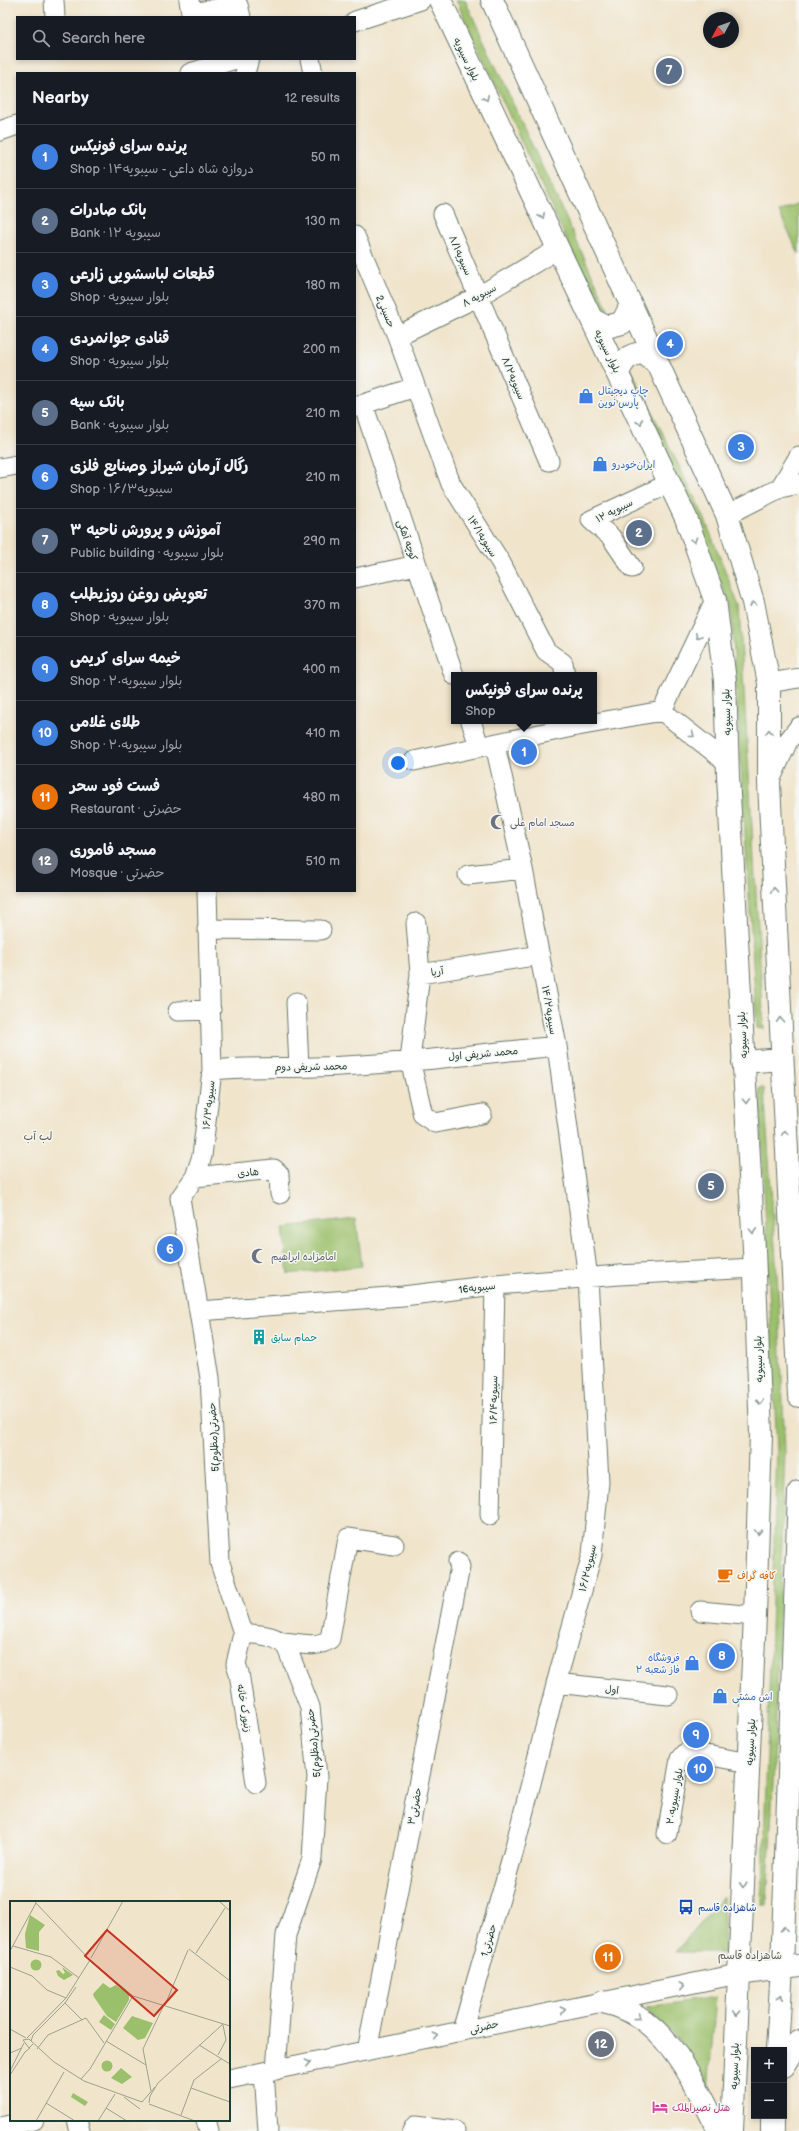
<!DOCTYPE html>
<meta charset="utf-8">
<style>
:root{--surface:#171b24;--page:#242831;--text:#f1f3f6;--muted:#9ea1a6;--line:#363941;--accent:#0b8043}
body{margin:0;font-family:"Balsamiq Sans","Playpen Sans Arabic",sans-serif;background:var(--page);color:var(--text)}
.controls{position:absolute;right:12px;bottom:12px;display:grid;overflow:hidden;border-radius:0px;box-shadow:0 2px 6px #0003}
.controls button{width:36px;height:36px;display:grid;place-items:center;padding:0;border:0;border-bottom:1px solid var(--line);background:var(--surface);color:var(--text);font:20px sans-serif}
.compass{position:absolute;left:703px;top:12px;width:36px;height:36px;border-radius:50%;background:var(--surface);box-shadow:0 2px 6px #0003;rotate:229deg}
.you{position:absolute;left:398px;top:763px;width:14px;height:14px;margin:-10px;border:3px solid #fff;border-radius:50%;background:#1a73e8;box-shadow:0 0 0 6px #1a73e833}
.badge{display:grid;place-items:center;width:26px;height:26px;border-radius:50%;background:var(--accent);color:#fff;font-size:13px;font-weight:700}
.pin{position:absolute;translate:-50% -50%;border:2px solid #fff;box-shadow:0 1px 4px #0006}
.popup{position:absolute;left:451px;top:672px;width:146px;height:52px;box-sizing:border-box;display:grid;place-content:center;border-radius:0px;background:var(--surface);filter:drop-shadow(0 1px 3px #0005);font-size:13px;white-space:nowrap;color:var(--muted)}
.popup b{font-size:15px;color:var(--text)}
.popup::after{content:'';position:absolute;left:50%;top:100%;margin-left:-8px;border:8px solid transparent;border-top-color:var(--surface)}
.list{margin:0;padding:0;list-style:none}
h2{display:flex;justify-content:space-between;align-items:center;height:52px;margin:0;padding:0 16px;font-size:17px}
h2 small{font-size:13px;font-weight:400;color:var(--muted)}
.list li{display:grid;grid-template-columns:26px 1fr auto;gap:12px;align-items:center;box-sizing:border-box;height:64px;padding:0 16px;border-top:1px solid var(--line)}
.list b{display:block;font-size:15px;white-space:nowrap}
.list p{margin:0;font-size:13px;white-space:nowrap;color:var(--muted)}
.list em{font-size:13px;font-style:normal;color:var(--muted)}
.icon{flex:none;width:22px;height:22px;fill:none;stroke:currentColor;stroke-width:2;stroke-linecap:round;stroke-linejoin:round}
.map{position:relative;flex:none;width:799px;height:2131px;overflow:hidden}
.search{position:absolute;background:var(--surface);box-shadow:0 2px 6px #0003;left:16px;top:16px;width:340px;height:44px;display:flex;align-items:center;gap:10px;box-sizing:border-box;padding:0 14px;border-radius:0px;color:var(--muted);font-size:15px}
.panel{position:absolute;background:var(--surface);box-shadow:0 2px 6px #0003;left:16px;top:72px;width:340px;height:820px;border-radius:0px}
.map>svg:first-child{display:block}
.green{fill:#9bc06b;stroke:#5d7e50}
.lines{fill:none;stroke-linecap:round;stroke-linejoin:round}
.minor-casing{stroke:#687769;stroke-width:21}
.major-casing{stroke:#687769;stroke-width:24}
.minor{stroke:#fff;stroke-width:19}
.major{stroke:#fff;stroke-width:22}
.oneway{stroke:#8f9e9a}
.labels{text-anchor:middle;stroke-width:3;stroke-linejoin:round;paint-order:stroke}
.street-label{font-size:10px;fill:#1f3d34;stroke:#f6f6f2}
.shop-label{font-size:10px;fill:#366cbe;stroke:#f6f6f2;text-anchor:start}
.worship-label{font-size:10px;fill:#5b616d;stroke:#f6f6f2;text-anchor:start}
.culture-label{font-size:10px;fill:#0d838f;stroke:#f6f6f2;text-anchor:start}
.food-label{font-size:10px;fill:#c56008;stroke:#f6f6f2;text-anchor:start}
.transit-label{font-size:10px;fill:#164399;stroke:#f6f6f2;text-anchor:start}
.hotel-label{font-size:10px;fill:#b23c85;stroke:#f6f6f2;text-anchor:start}
.neighbourhood-label{font-size:11px;fill:#5e5f56;stroke:#f6f6f2}
.inset-road{fill:none;stroke:#9ca18f;stroke-width:1}
.view{fill:#c8321e;fill-opacity:0.15;stroke:#c8321e;stroke-width:2}
.inset-edge{fill:none;stroke:#1f3d34;stroke-width:2}
</style>
<div class="map">
<svg width="799" height="2131" viewBox="0 0 799 2131">
<rect width="100%" height="100%" fill="#f6f6f2"/>
<filter id="ink" filterUnits="userSpaceOnUse"><feTurbulence type="fractalNoise" baseFrequency=".025" numOctaves="2"/><feDisplacementMap in="SourceGraphic" scale="8" xChannelSelector="R" yChannelSelector="G"/><feConvolveMatrix kernelMatrix="1 2 1 2 8 2 1 2 1" color-interpolation-filters="sRGB"/></filter>
<filter id="wash" filterUnits="userSpaceOnUse"><feTurbulence type="fractalNoise" baseFrequency=".012" numOctaves="4" result="noise"/><feDisplacementMap in="SourceGraphic" scale="16" xChannelSelector="R" yChannelSelector="G"/><feGaussianBlur stdDeviation="0.9" result="paint"/><feColorMatrix in="noise" values="0 0 0 0 0 0 0 0 0 0 0 0 0 0 0 0 0 1.4 0 .05"/><feComposite in="paint" operator="in"/></filter>
<g filter="url(#wash)">
<rect width="100%" height="100%" fill="#f0e4cb"/>
<path class="green" d="M 456,0 L 465,0 L 608,309 L 600,312 Z
M 799,203 L 799,254 L 779,212 Z
M 631,369 L 704,517 L 739,606 L 764,1029 L 757,1028 L 731,605 L 624,371 Z
M 759,1088 L 764,1088 L 779,1304 L 785,1452 L 775,1746 L 767,1905 L 762,1905 L 777,1450 Z
M 356,1219 L 362,1266 L 288,1274 L 283,1227 Z
M 723,1897 L 725,1952 L 675,1952 Z
M 716,1997 L 708,2091 C 694,2052 674,2035 646,2007 Z"/>
</g>
<g filter="url(#ink)">
<g class="lines">
<defs>
<path id="minor" d="M 54,0 L 55,17
M 189,0 L 191,13 L 238,5 L 241,17
M 355,21 L 421,0
M 310,59 L 313,73
M 190,73 L 236,59
M 245,73 L 249,59
M 0,131 L 17,125
M 443,214 L 549,461
M 355,236 L 397,336 L 451,484 L 501,563 L 546,651 L 563,663 L 565,675
M 397,336 L 479,296 L 558,249
M 363,404 L 454,675
M 355,407 L 415,387
M 0,468 L 17,465
M 780,488 L 799,456
M 727,515 L 780,488 L 799,484
M 632,568 L 611,537 L 591,520 L 670,483
M 355,578 L 417,565
M 769,683 L 799,678
M 662,711 L 715,600
M 662,711 L 728,763
M 471,721 L 479,746
M 414,761 L 572,727 L 662,711
M 769,783 L 788,741 L 799,727
M 468,875 L 523,869
M 207,891 L 212,1070 L 202,1156 L 195,1177 L 180,1198 L 210,1378 L 220,1563 L 243,1633 C 258,1635 277,1634 287,1648 L 310,1707 L 317,1777 L 312,1859 L 286,1935 L 276,2070
M 416,923 L 420,974 L 410,1060 L 423,1115 L 435,1123 L 482,1114
M 207,929 L 321,930
M 420,974 L 540,955
M 296,1002 L 299,1067
M 178,1011 L 211,1010
M 212,1070 C 246,1067 280,1068 315,1067 C 396,1065 476,1054 557,1046
M 195,1177 L 274,1169 L 279,1174 L 280,1194
M 199,1311 L 403,1296 L 495,1285 L 619,1275 L 755,1268
M 490,1515 L 495,1285
M 700,1611 L 755,1616
M 243,1633 L 236,1664 L 239,1673 L 256,1783
M 283,1642 C 298,1643 317,1649 330,1639 L 348,1538 L 394,1545
M 556,1683 L 668,1695
M 667,1834 L 680,1759 L 684,1754 L 690,1752 L 749,1763
M 462,2031 L 514,1850 L 560,1669 L 592,1555 L 599,1482 L 588,1278 L 557,1046 L 523,869 L 495,745
M 367,2051 L 460,1567 L 458,1562
M 264,2072 L 268,2131
M 229,2079 L 738,1974
M 77,2120 L 80,2131
M 206,2120 L 209,2131
M 0,2127 L 34,2120
M 412,2131 L 415,2126 L 455,2131"/>
<path id="major" d="M 440,0 L 686,518 L 715,600 L 725,681 L 728,776 L 754,1249 L 761,1435 L 755,1616 L 732,2131
M 492,0 L 727,515 L 753,602 L 769,683 L 769,783 L 799,1396
M 593,320 L 606,327 L 622,323 L 631,305
M 618,373 C 624,359 629,354 644,353 L 657,364
M 743,1062 L 782,1059
M 738,1974 L 799,1966
M 602,2002 C 664,2013 694,2081 719,2131
M 777,2050 L 782,1968 L 799,1492
M 784,2066 L 799,2042
M 772,2131 L 772,2116"/>
</defs>
<use href="#minor" class="minor-casing"/>
<use href="#major" class="major-casing"/>
<use href="#minor" class="minor"/>
<use href="#major" class="major"/>
</g>
<defs><path id="oneway-chevron" d="M-2-3.5L2.5 0L-2 3.5" fill="none" stroke-width="1.6" stroke-linecap="round" stroke-linejoin="round"/></defs>
<g class="oneway">
<use href="#oneway-chevron" transform="translate(486 98) rotate(64)"/>
<use href="#oneway-chevron" transform="translate(542 216) rotate(64)"/>
<use href="#oneway-chevron" transform="translate(640 422) rotate(65)"/>
<use href="#oneway-chevron" transform="translate(694 540) rotate(71)"/>
<use href="#oneway-chevron" transform="translate(753 604) rotate(-103)"/>
<use href="#oneway-chevron" transform="translate(698 636) rotate(116)"/>
<use href="#oneway-chevron" transform="translate(769 732) rotate(-90)"/>
<use href="#oneway-chevron" transform="translate(692 735) rotate(39)"/>
<use href="#oneway-chevron" transform="translate(774 890) rotate(-93)"/>
<use href="#oneway-chevron" transform="translate(780 1020) rotate(-93)"/>
<use href="#oneway-chevron" transform="translate(746 1101) rotate(87)"/>
<use href="#oneway-chevron" transform="translate(785 1133) rotate(-92)"/>
<use href="#oneway-chevron" transform="translate(753 1231) rotate(87)"/>
<use href="#oneway-chevron" transform="translate(760 1402) rotate(88)"/>
<use href="#oneway-chevron" transform="translate(758 1532) rotate(92)"/>
<use href="#oneway-chevron" transform="translate(743 1885) rotate(93)"/>
<use href="#oneway-chevron" transform="translate(784 1929) rotate(-88)"/>
<use href="#oneway-chevron" transform="translate(682 1986) rotate(-11)"/>
<use href="#oneway-chevron" transform="translate(780 1997) rotate(-86)"/>
<use href="#oneway-chevron" transform="translate(563 2010) rotate(-12)"/>
<use href="#oneway-chevron" transform="translate(737 2013) rotate(92)"/>
<use href="#oneway-chevron" transform="translate(638 2017) rotate(37)"/>
<use href="#oneway-chevron" transform="translate(436 2036) rotate(-12)"/>
<use href="#oneway-chevron" transform="translate(308 2063) rotate(-12)"/>
</g>
</g>
<defs>
<symbol id="shop-bare" viewBox="-9 -9 18 18"><path d="M-5-2.5h2.3a2.7 3.5 0 0 1 5.4 0H5L5.5 6h-11ZM-1.5-2.5h3a1.5 2.3 0 0 0-3 0Z" fill="#3f7fe0" stroke="#f6f6f2" stroke-width="2.5" paint-order="stroke"/></symbol>
<symbol id="mosque-bare" viewBox="-9 -9 18 18"><path d="M3.5-4.9A6 6 0 1 0 3.5 4.9A5 5 0 1 1 3.5-4.9Z" fill="#6b7280" stroke="#f6f6f2" stroke-width="2.5" paint-order="stroke"/></symbol>
<symbol id="building-bare" viewBox="-9 -9 18 18"><path d="M-4-6H4V6H1V3H-1V6H-4ZM-2.5-4.3h1.7v1.8h-1.7ZM.8-4.3h1.7v1.8H.8ZM-2.5-1h1.7V.8h-1.7ZM.8-1h1.7V.8H.8Z" fill="#0f9aa8" stroke="#f6f6f2" stroke-width="2.5" paint-order="stroke"/></symbol>
<symbol id="cafe-bare" viewBox="-9 -9 18 18"><path d="M-5.5-4.5H6V0H3Q3 3.5 0 3.5H-2.5Q-5.5 3.5-5.5 0ZM3-3.2v2h1.7v-2ZM-6 4.5H4V6H-6Z" fill="#e8710a" stroke="#f6f6f2" stroke-width="2.5" paint-order="stroke"/></symbol>
<symbol id="bus-bare" viewBox="-9 -9 18 18"><path d="M-5-6H5V4H4V6H2V4H-2V6H-4V4H-5ZM-3.5-4V0h7V-4ZM-3.5 1.2v1.5H-2V1.2ZM2 1.2v1.5H3.5V1.2Z" fill="#1a4fb4" stroke="#f6f6f2" stroke-width="2.5" paint-order="stroke"/></symbol>
<symbol id="hotel-bare" viewBox="-9 -9 18 18"><path d="M-6-4.5h1.5V1H6V5H4.5V3h-9V5H-6ZM-4 0a1.8 1.8 0 1 1 3.6 0ZM.5 0V-2.5h3Q6-2.5 6 0Z" fill="#d1479c" stroke="#f6f6f2" stroke-width="2.5" paint-order="stroke"/></symbol>
</defs>
<g fill-rule="evenodd">
<use href="#shop-bare" x="575" y="385" width="22" height="22"/>
<use href="#shop-bare" x="589" y="453" width="22" height="22"/>
<use href="#mosque-bare" x="487" y="811" width="22" height="22"/>
<use href="#mosque-bare" x="248" y="1245" width="22" height="22"/>
<use href="#building-bare" x="248" y="1326" width="22" height="22"/>
<use href="#cafe-bare" x="714" y="1564" width="22" height="22"/>
<use href="#shop-bare" x="681" y="1652" width="22" height="22"/>
<use href="#shop-bare" x="709" y="1685" width="22" height="22"/>
<use href="#bus-bare" x="675" y="1896" width="22" height="22"/>
<use href="#hotel-bare" x="649" y="2096" width="22" height="22"/>
</g>
<g class="labels">
<g class="street-label">
<text transform="translate(467 59) rotate(64)" y="4">بلوار سیبویه</text>
<text transform="translate(461 255) rotate(66)" y="4">سیبویه۸/۱</text>
<text transform="translate(479 295) rotate(-28)" y="4">سیبویه ۸</text>
<text transform="translate(386 311) rotate(67)" y="4">حسینی2</text>
<text transform="translate(608 351) rotate(64)" y="4">بلوار سیبویه</text>
<text transform="translate(514 378) rotate(67)" y="4">سیبویه۸/۲</text>
<text transform="translate(614 510) rotate(-27)" y="4">سیبویه ۱۲</text>
<text transform="translate(483 536) rotate(58)" y="4">سیبویه۱۴/۱</text>
<text transform="translate(408 540) rotate(71)" y="4">کوچه آهکی</text>
<text transform="translate(726 712) rotate(-92)" y="4">بلوار سیبویه</text>
<text transform="translate(437 971) rotate(-9)" y="4">آریا</text>
<text transform="translate(550 1010) rotate(80)" y="4">سیبویه۱۴/۲</text>
<text transform="translate(742 1035) rotate(-93)" y="4">بلوار سیبویه</text>
<text transform="translate(483 1053) rotate(-5)" y="4">محمد شریفی اول</text>
<text transform="translate(311 1066) rotate(-1)" y="4">محمد شریفی دوم</text>
<text transform="translate(208 1105) rotate(-84)" y="4">سیبویه۱۶/۳</text>
<text transform="translate(248 1172) rotate(-6)" y="4">هادی</text>
<text transform="translate(477 1287) rotate(-7)" y="4">سیبویه16</text>
<text transform="translate(758 1359) rotate(-92)" y="4">بلوار سیبویه</text>
<text transform="translate(493 1400) rotate(-89)" y="4">سیبویه۱۶/۴</text>
<text transform="translate(213 1437) rotate(-93)" y="4">5حضرتی(مظلوم)</text>
<text transform="translate(587 1568) rotate(-77)" y="4">سیبویه۱۶/۲</text>
<text transform="translate(612 1689) rotate(6)" y="4">اول</text>
<text transform="translate(245 1708) rotate(81)" y="4">زنبورک خانه</text>
<text transform="translate(750 1742) rotate(-87)" y="4">بلوار سیبویه</text>
<text transform="translate(313 1743) rotate(-96)" y="4">5حضرتی(مظلوم)</text>
<text transform="translate(674 1796) rotate(-80)" y="4">بلوار سیبویه۲۰</text>
<text transform="translate(414 1806) rotate(-79)" y="4">حضرتی۳</text>
<text transform="translate(488 1940) rotate(-74)" y="4">1حضرتی</text>
<text transform="translate(484 2026) rotate(-12)" y="4">حضرتی</text>
<text transform="translate(734 2066) rotate(-88)" y="4">بلوار سیبویه</text>
</g>
<g class="shop-label">
<text x="598" y="394">چاپ دیجیتال<tspan x="598" dy="12">پارس نوین</tspan></text>
<text x="612" y="468">ایران‌خودرو</text>
<text x="680" y="1661" text-anchor="end">فروشگاه<tspan x="680" dy="12">فاز شعبه ۲</tspan></text>
<text x="732" y="1700">اش مشتی</text>
</g>
<g class="worship-label">
<text x="510" y="826">مسجد امام علی</text>
<text x="271" y="1260">امامزاده ابراهیم</text>
</g>
<g class="culture-label">
<text x="271" y="1341">حمام سابق</text>
</g>
<g class="food-label">
<text x="737" y="1579">کافه گراف</text>
</g>
<g class="transit-label">
<text x="698" y="1911">شاهزاده قاسم</text>
</g>
<g class="hotel-label">
<text x="672" y="2111">هتل نصیرالملک</text>
</g>
<g class="neighbourhood-label">
<text x="38" y="1140">لب آب</text>
<text x="750" y="1959">شاهزاده قاسم</text>
</g>
</g>
<g transform="translate(10 1901)">
<rect width="220" height="220" fill="#f0e4cb"/>
<path d="M 20,14 L 35,24 L 29,31 L 29,50 L 16,47 L 15,33 ZM20.5 64a5.5 5.5 0 1 1 11 0a5.5 5.5 0 1 1-11 0ZM 52,66 L 63,74 L 54,79 L 48,75 L 46,70 L 49,69 L 53,73 L 55,72 ZM 93,82 L 100,87 L 106,84 L 119,94 L 119,99 L 106,121 L 97,115 L 84,96 L 83,93 ZM 94,114 L 105,123 L 101,129 L 89,121 ZM 122,115 L 143,122 L 135,137 L 128,139 L 113,127 ZM91.5 165a5.5 5.5 0 1 1 11 0a5.5 5.5 0 1 1-11 0ZM 111,167 L 122,176 L 112,183 L 101,177 ZM 63,192 L 78,201 L 75,205 L 61,196 Z" fill="#9bc06b"/>
<path class="inset-road" d="M 24,0 L 80,59 L 123,95 L 220,125M 209,0 L 220,10M 3,45 L 41,56 L 69,77M 179,48 L 220,80M 0,50 L 26,2M 186,52 L 215,7M 81,57 L 113,0M 0,66 L 22,75 L 37,89 L 56,97M 0,74 L 0,93M 55,102 L 72,119M 0,103 L 0,120M 155,104 L 178,49M 0,128 L 16,137M 17,137 L 56,97 L 80,59M 21,140 L 23,134 L 55,102 L 66,86M 96,140 L 136,164M 23,143 L 19,147 L 13,139 L 19,138 L 44,161 L 74,180 L 132,201M 189,144 L 220,163M 27,148 L 38,134 L 76,117 L 94,142M 0,152 L 12,147M 208,154 L 216,139 L 213,124M 0,170 L 14,142M 0,174 L 15,151 L 20,147M 71,178 L 80,168 L 123,95M 181,187 L 220,201M 141,190 L 133,148 L 153,106M 114,196 L 130,208M 132,201 L 145,186M 36,202 L 65,220M 139,202 L 140,195 L 148,182 L 213,123M 139,203 L 185,220M 96,207 L 117,220M 171,214 L 184,179 L 211,158M 26,220 L 54,171M 88,220 L 105,193"/>
<path class="view" d="M 97,29 L 167,89 L 144,115 L 75,55 Z"/>
<rect width="220" height="220" class="inset-edge"/>
</g>
</svg>
<div class="controls">
<button>+</button>
<button>−</button>
</div>
<svg class="compass" viewBox="-18 -18 36 36"><path d="M0-13l5 13h-10z" fill="#e53935"/><path d="M0 13l5-13h-10z" fill="#9ea1a6"/></svg>
<div class="you"></div>
<div class="pin badge" style="left:524px;top:752px;background:#3f7fe0">1</div>
<div class="popup"><b>پرنده سرای فونیکس</b>Shop</div>
<div class="pin badge" style="left:639px;top:533px;background:#5c6f8a">2</div>
<div class="pin badge" style="left:741px;top:447px;background:#3f7fe0">3</div>
<div class="pin badge" style="left:670px;top:344px;background:#3f7fe0">4</div>
<div class="pin badge" style="left:711px;top:1186px;background:#5c6f8a">5</div>
<div class="pin badge" style="left:170px;top:1249px;background:#3f7fe0">6</div>
<div class="pin badge" style="left:669px;top:71px;background:#5c6f8a">7</div>
<div class="pin badge" style="left:722px;top:1656px;background:#3f7fe0">8</div>
<div class="pin badge" style="left:696px;top:1735px;background:#3f7fe0">9</div>
<div class="pin badge" style="left:700px;top:1769px;background:#3f7fe0">10</div>
<div class="pin badge" style="left:608px;top:1957px;background:#e8710a">11</div>
<div class="pin badge" style="left:601px;top:2044px;background:#6b7280">12</div>
<div class="search"><svg class="icon" aria-label="search" viewBox="0 0 24 24"><circle cx="10" cy="10" r="6"/><path d="M15 15l6 6"/></svg>Search here</div>
<section class="panel">
<h2>Nearby<small>12 results</small></h2>
<ul class="list">
<li><span class="badge" style="background:#3f7fe0">1</span><div><b>پرنده سرای فونیکس</b><p>Shop · دروازه شاه داعی - سیبویه۱۴</p></div><em>50 m</em></li>
<li><span class="badge" style="background:#5c6f8a">2</span><div><b>بانک صادرات</b><p>Bank · سیبویه ۱۲</p></div><em>130 m</em></li>
<li><span class="badge" style="background:#3f7fe0">3</span><div><b>قطعات لباسشویی زارعی</b><p>Shop · بلوار سیبویه</p></div><em>180 m</em></li>
<li><span class="badge" style="background:#3f7fe0">4</span><div><b>قنادی جوانمردی</b><p>Shop · بلوار سیبویه</p></div><em>200 m</em></li>
<li><span class="badge" style="background:#5c6f8a">5</span><div><b>بانک سپه</b><p>Bank · بلوار سیبویه</p></div><em>210 m</em></li>
<li><span class="badge" style="background:#3f7fe0">6</span><div><b>رگال آرمان شیراز وصنایع فلزی</b><p>Shop · سیبویه۱۶/۳</p></div><em>210 m</em></li>
<li><span class="badge" style="background:#5c6f8a">7</span><div><b>آموزش و پرورش ناحیه ۳</b><p>Public building · بلوار سیبویه</p></div><em>290 m</em></li>
<li><span class="badge" style="background:#3f7fe0">8</span><div><b>تعویض روغن روزیطلب</b><p>Shop · بلوار سیبویه</p></div><em>370 m</em></li>
<li><span class="badge" style="background:#3f7fe0">9</span><div><b>خیمه سرای کریمی</b><p>Shop · بلوار سیبویه۲۰</p></div><em>400 m</em></li>
<li><span class="badge" style="background:#3f7fe0">10</span><div><b>طلای غلامی</b><p>Shop · بلوار سیبویه۲۰</p></div><em>410 m</em></li>
<li><span class="badge" style="background:#e8710a">11</span><div><b>فست فود سحر</b><p>Restaurant · حضرتی</p></div><em>480 m</em></li>
<li><span class="badge" style="background:#6b7280">12</span><div><b>مسجد فاموری</b><p>Mosque · حضرتی</p></div><em>510 m</em></li>
</ul>
</section>
</div>
